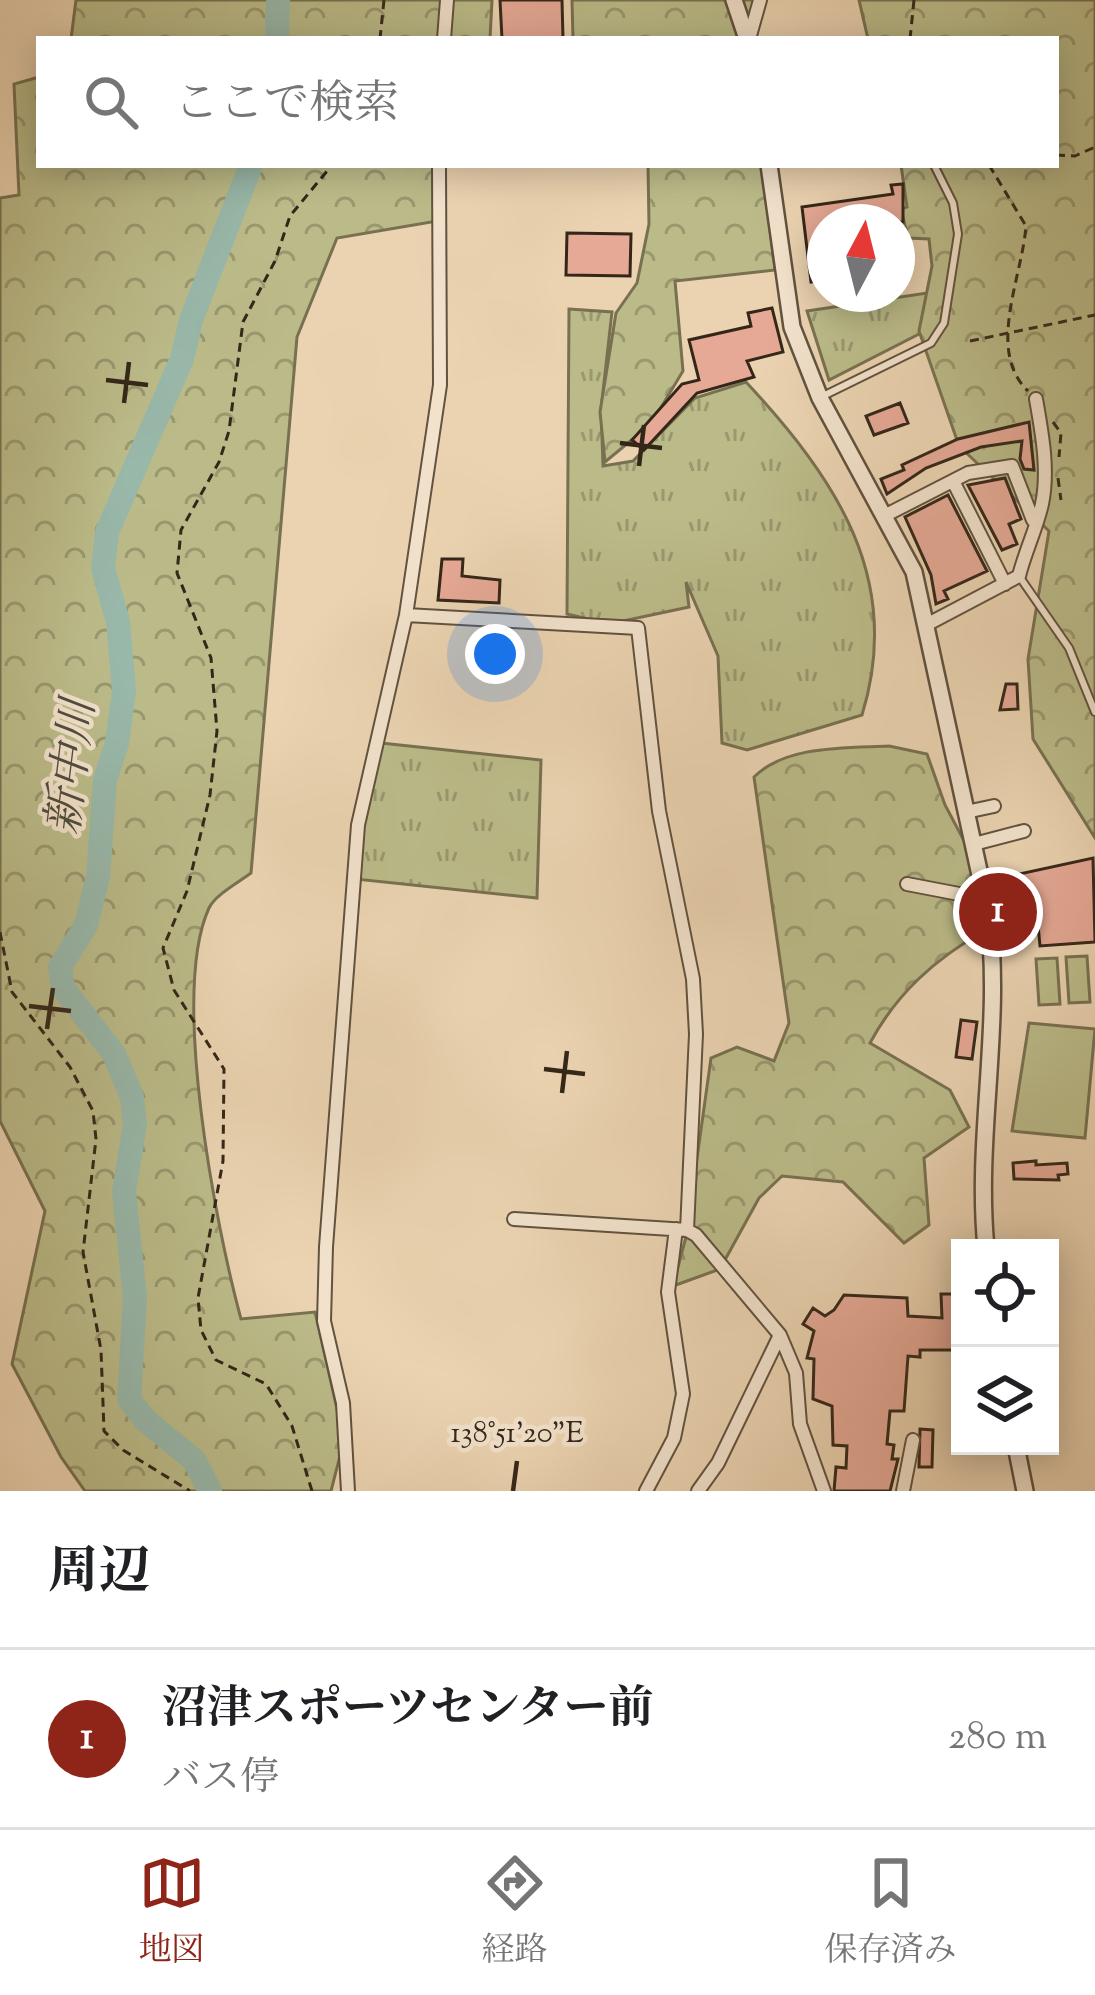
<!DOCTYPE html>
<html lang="ja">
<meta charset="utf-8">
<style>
:root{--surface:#fff;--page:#f6f6f6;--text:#202124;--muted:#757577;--line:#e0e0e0;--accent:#8f2418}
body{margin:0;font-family:"Sorts Mill Goudy","Noto Serif JP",serif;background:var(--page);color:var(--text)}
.controls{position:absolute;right:36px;bottom:36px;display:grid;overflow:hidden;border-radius:0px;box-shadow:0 6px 30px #0003}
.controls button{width:108px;height:108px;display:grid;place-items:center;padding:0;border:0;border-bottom:3px solid var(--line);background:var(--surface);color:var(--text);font:60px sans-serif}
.compass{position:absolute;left:807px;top:204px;width:108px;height:108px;border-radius:50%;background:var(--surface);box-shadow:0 6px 30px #0003;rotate:7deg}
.you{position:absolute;left:495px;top:654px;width:42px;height:42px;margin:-30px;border:9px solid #fff;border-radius:50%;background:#1a73e8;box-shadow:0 0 0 18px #1a73e833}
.badge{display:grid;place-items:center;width:78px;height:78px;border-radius:50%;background:var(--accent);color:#fff;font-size:39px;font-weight:700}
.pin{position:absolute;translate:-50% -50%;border:6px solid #fff;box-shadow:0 3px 12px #0006}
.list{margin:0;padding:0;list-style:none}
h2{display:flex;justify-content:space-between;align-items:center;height:156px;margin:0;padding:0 48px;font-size:51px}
h2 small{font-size:39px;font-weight:400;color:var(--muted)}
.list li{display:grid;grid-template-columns:78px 1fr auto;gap:36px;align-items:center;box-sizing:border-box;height:180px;padding:0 48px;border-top:3px solid var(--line)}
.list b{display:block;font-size:45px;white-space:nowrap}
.list p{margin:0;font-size:39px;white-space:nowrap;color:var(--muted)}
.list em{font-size:39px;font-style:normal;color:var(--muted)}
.icon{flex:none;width:66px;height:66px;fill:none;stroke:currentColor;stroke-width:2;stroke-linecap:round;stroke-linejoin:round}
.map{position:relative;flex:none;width:1095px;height:1491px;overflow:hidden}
.search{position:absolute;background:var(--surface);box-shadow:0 6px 30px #0003;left:36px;right:36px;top:36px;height:132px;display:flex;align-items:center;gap:30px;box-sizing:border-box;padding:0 42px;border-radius:0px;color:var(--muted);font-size:45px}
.sheet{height:336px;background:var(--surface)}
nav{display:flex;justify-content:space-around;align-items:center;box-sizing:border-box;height:168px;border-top:3px solid var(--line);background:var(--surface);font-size:33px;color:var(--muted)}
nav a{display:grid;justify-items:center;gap:6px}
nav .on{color:var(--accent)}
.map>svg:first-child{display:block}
.grass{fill:url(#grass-tufts);stroke:#787151;stroke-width:3}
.forest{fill:url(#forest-crowns);stroke:#787151;stroke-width:3}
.pitch{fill:#bbbb89;stroke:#787151;stroke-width:3}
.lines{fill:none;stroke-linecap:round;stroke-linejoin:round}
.river{stroke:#98b8aa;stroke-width:24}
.building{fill:#e6a996;stroke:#342719;stroke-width:3}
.service-casing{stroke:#62523f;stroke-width:10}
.minor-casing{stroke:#62523f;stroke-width:16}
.tertiary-casing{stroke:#62523f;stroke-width:20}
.path{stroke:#342719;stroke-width:3;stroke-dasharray:9 6;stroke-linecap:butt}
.service{stroke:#f2e2cc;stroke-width:6}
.minor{stroke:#f2e2cc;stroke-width:12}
.tertiary{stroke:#f2e2cc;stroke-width:15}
.path-bridge{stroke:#342719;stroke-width:3;stroke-dasharray:9 6;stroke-linecap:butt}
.ticks{fill:none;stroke:#342719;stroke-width:4.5}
.labels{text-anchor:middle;stroke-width:9;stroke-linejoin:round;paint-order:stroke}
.water-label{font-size:45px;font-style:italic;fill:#4d4b3d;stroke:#f2e2cc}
.ticks-label{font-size:30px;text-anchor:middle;fill:#342719;stroke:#f2e2cc;stroke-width:9;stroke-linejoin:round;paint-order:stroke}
</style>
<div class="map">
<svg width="1095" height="1491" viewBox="0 0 1095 1491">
<defs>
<pattern id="grass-tufts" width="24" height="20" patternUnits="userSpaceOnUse" patternTransform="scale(3)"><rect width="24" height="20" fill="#bbbb89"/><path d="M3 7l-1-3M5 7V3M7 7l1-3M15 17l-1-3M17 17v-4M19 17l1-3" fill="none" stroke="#99986f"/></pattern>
<pattern id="forest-crowns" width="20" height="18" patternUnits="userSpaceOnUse" patternTransform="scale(3)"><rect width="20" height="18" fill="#bbbb89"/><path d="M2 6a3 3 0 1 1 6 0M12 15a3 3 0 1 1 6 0" fill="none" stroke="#99986f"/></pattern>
</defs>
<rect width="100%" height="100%" fill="#ebd3b1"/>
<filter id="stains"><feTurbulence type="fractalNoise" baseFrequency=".00167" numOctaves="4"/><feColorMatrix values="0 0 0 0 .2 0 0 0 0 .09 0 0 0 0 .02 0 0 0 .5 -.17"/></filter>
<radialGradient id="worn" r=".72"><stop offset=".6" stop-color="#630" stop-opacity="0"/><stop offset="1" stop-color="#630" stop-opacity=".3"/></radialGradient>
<path class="grass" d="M 927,293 L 919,334 L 829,380 L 807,311 Z
M 569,309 L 612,312 L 601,409 L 603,466 L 633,461 L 695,398 L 746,382 C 836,479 904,579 862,715 L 747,750 L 722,743 L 718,656 L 686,582 L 689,607 L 609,624 L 567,614 Z
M 381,743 L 541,760 L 537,898 L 355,879 L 359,818 Z"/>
<path class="forest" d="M 76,0 L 492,0 L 490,39 L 71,39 Z
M 572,0 L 757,0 L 747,39 L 573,39 Z
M 859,0 L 1095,0 L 1095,838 L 1033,739 L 1028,659 L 1049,531 L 959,446 L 919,331 L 932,266 L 929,239 L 908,238 L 901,209 L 907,207 L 901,165 L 1056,165 L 1056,39 L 868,39 Z
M 39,77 L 39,165 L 442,165 L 443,220 L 337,238 L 297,337 L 251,873 C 239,882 215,895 209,908 C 170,993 216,1227 241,1319 L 315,1312 L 344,1440 L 331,1491 L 85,1491 L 61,1457 L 12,1364 L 45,1211 L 0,1121 L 0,198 L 19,195 L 14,84 Z
M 648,165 L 762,165 L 775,270 L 675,281 L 683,371 L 651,424 L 605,462 L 600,412 L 616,313 L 637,283 L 649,224 Z
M 889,746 L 927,754 L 945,805 L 979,869 L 984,931 C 935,959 897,993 870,1043 L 950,1090 L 969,1127 L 924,1158 L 929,1225 L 904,1243 L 843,1182 L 782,1176 L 759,1198 L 720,1269 L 673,1286 L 686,1237 L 711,1058 L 737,1047 L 774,1061 L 789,1023 L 754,777 C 786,745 846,748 889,746 Z"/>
<path class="pitch" d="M 1087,956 L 1090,1002 L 1069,1003 L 1066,957 Z
M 1057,958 L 1060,1004 L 1039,1005 L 1036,959 Z
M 1029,1023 L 1095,1029 L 1085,1138 L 1012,1131 Z"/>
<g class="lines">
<path class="river" d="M 277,39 L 278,0
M 210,1491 L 194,1460 L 145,1420 L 129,1399 L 135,1298 L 124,1192 L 135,1124 L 132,1097 L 114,1054 L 63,988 L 60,967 L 86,925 L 98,877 L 105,780 L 117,743 L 124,691 L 118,622 L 103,568 L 107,532 L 182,359 L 191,320 L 251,165"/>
</g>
<path class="building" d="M 500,0 L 562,0 L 563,39 L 502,39 Z
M 903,184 L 903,222 L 825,222 L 825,280 L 811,282 L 802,207 L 893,194 L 891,185 Z
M 567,233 L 631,234 L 630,276 L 566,275 Z
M 772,308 L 783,352 L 747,361 L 754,377 L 697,393 L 644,450 L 632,440 L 682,384 L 699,380 L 689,340 L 751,326 L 748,313 Z
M 900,403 L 908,423 L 874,435 L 866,416 Z
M 1029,422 L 1034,470 L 1024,469 L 1020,459 L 1022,441 L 981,447 L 926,468 L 887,494 L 881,479 L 904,470 L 902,465 L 958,439 Z
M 1005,478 L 1021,519 L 1009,524 L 1017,544 L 1002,550 L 968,485 Z
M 948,495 L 987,571 L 944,591 L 948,599 L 936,604 L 931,575 L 905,517 Z
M 442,559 L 463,559 L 462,576 L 500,580 L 499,603 L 438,600 Z
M 1006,684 L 1017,684 L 1018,709 L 1000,710 Z
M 1093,858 L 1095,942 L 1040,946 L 1038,925 L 1019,929 L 1012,899 L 1020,898 L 1015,875 Z
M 961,1020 L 977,1022 L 972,1059 L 956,1057 Z
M 1036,1161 L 1036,1165 L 1067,1163 L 1068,1174 L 1058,1175 L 1059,1180 L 1014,1179 L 1013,1163 Z
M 941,1294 L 960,1294 L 960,1350 L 920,1350 L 920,1357 L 908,1356 L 904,1411 L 890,1411 L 887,1444 L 894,1445 L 892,1459 L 898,1459 L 890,1491 L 834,1491 L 836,1467 L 846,1468 L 847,1446 L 833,1445 L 832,1406 L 813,1399 L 814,1359 L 807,1358 L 814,1331 L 803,1324 L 813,1308 L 825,1316 L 834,1310 L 844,1295 L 907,1298 L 908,1316 L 942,1318 Z
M 920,1429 L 933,1430 L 932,1467 L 919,1467 Z"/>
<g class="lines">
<defs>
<path id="service" d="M 823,396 L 931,343 L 944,323 L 958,234 L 953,203 L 934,165
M 1019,576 L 1069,648 L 1095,712"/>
<path id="minor" d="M 444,39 L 447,0
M 749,39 L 760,0
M 953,481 L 1005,584
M 884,516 L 968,473 L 1012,466 L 1033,520
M 406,615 L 638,628 L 659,811 L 693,979 L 696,1034 L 687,1230
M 926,625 L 1019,576 C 1025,552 1037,527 1042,504 C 1049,470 1042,433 1036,399
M 966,812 L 994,806
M 974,844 L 1024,831
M 907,884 L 985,899
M 514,1219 L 687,1230 L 696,1235 L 780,1335 L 796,1373 L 800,1424 L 824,1491
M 348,1491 L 343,1403 L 324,1321 L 326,1247 L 358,825 L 406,615 L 440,385 L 439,165
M 646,1491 L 674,1438 L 683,1394 L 668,1292 L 676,1229
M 698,1491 L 718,1463 L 780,1335
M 903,1491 L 913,1440"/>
<path id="tertiary" d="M 734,0 L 747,39
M 769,165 L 792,327 L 820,398 L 914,572 L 988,912 C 1003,1023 975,1136 986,1248
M 1016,1446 L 1025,1491"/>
</defs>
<use href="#service" class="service-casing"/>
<use href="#minor" class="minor-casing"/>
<use href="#tertiary" class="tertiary-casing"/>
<path class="path" d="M 380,39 L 384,0
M 910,39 L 914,0
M 1056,155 L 1075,156 L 1095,147
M 989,165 L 1026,226 C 1022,278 986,351 1028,391
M 1053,422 L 1061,433 L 1059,457
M 1058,478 L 1061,500
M 0,932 L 12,992 L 70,1067 L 93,1111 L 96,1139 L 83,1252 L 101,1350 L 104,1431 L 123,1450 L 190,1491
M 312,1491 L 292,1426 L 266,1384 L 216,1360 L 201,1330 L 198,1298 L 223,1161 L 224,1069 L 174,990 L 163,948 L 187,891 L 210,795 L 217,731 L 211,658 L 177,573 L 181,530 L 219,462 L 229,431 L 243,322 L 275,261 L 290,216 L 332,165"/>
<use href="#service" class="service"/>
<use href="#minor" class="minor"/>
<use href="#tertiary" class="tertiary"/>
<path class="path-bridge" d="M 970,341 L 1095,315"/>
</g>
<path class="ticks" d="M 106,380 L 148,385M 124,403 L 129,362M 620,443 L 662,448M 639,466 L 644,425M 29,1006 L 71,1011M 47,1029 L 53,988M 544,1069 L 585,1074M 562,1093 L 567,1051M 513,1491 L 517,1461"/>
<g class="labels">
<g class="water-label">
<text transform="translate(69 767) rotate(-83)" y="16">新中川</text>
</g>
</g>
<g class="ticks-label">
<text x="517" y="1442">138°51'20"E</text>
</g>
<rect width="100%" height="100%" filter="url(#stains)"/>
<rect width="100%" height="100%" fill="url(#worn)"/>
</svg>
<div class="controls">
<button><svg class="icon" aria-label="locate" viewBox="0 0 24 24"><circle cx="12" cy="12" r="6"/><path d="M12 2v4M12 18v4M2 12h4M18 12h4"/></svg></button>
<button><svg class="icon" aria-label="layers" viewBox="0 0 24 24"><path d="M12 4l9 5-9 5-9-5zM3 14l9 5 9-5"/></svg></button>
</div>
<svg class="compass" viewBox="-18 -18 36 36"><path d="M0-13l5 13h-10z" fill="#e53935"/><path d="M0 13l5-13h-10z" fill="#757577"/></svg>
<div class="you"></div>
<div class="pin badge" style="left:998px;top:912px">1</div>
<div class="search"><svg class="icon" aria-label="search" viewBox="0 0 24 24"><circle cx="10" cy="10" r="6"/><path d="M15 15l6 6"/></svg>ここで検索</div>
</div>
<section class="sheet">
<h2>周辺<small></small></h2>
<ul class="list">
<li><span class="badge">1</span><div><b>沼津スポーツセンター前</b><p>バス停</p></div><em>280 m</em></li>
</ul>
</section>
<nav>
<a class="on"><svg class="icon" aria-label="map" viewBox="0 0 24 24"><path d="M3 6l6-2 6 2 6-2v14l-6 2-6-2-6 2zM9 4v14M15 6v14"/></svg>地図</a>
<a><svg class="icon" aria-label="directions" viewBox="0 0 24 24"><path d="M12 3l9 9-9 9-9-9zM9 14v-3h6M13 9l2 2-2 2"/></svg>経路</a>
<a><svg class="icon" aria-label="saved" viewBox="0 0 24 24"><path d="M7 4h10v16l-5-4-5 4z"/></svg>保存済み</a>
</nav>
